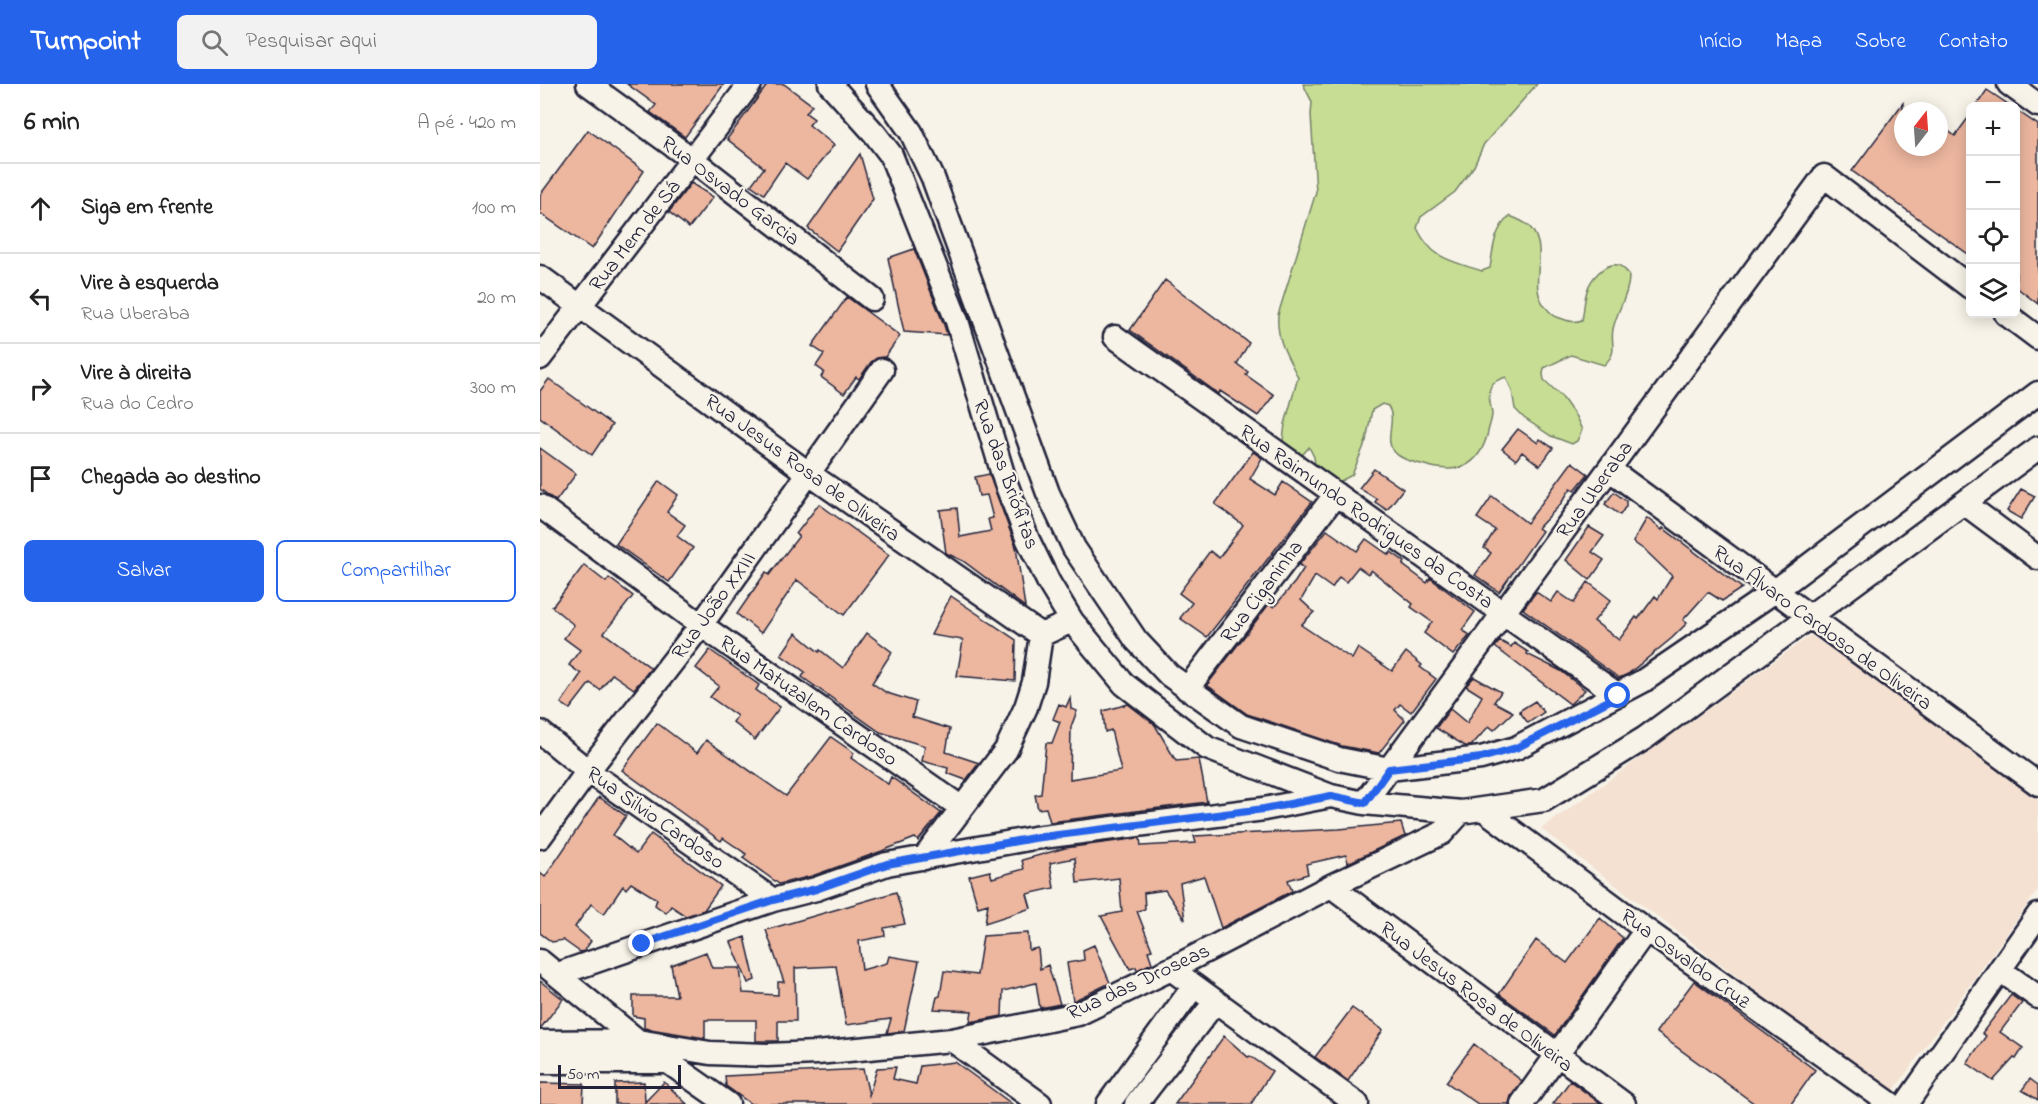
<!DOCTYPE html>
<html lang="pt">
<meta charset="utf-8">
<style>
:root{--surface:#fff;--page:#f2f2f2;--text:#222;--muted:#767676;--line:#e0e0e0;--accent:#2563eb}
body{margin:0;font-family:"Indie Flower",sans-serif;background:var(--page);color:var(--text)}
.controls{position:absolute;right:18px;top:18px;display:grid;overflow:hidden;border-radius:9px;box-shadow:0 3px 15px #0003}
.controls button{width:54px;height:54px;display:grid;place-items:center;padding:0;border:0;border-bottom:2px solid var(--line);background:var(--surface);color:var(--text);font:30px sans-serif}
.compass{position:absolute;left:1354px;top:18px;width:54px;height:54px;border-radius:50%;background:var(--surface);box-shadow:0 3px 15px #0003;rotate:17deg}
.scale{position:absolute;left:18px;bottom:15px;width:123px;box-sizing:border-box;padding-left:6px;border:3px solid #22223b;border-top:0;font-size:16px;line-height:21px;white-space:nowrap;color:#22223b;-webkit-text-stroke:4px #f7f3e8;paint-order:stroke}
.stop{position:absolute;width:18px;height:18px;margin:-14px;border:4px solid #2563eb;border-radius:50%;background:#fff}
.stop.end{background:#2563eb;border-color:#fff;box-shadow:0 2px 6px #0008}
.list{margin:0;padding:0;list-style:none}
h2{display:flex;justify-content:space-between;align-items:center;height:78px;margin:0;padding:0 24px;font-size:26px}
h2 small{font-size:20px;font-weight:400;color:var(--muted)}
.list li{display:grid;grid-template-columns:39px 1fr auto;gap:18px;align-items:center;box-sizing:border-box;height:90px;padding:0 24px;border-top:2px solid var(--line)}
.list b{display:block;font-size:22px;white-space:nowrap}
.list p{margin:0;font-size:20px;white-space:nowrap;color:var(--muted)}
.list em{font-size:20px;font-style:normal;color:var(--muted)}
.actions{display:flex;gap:12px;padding:18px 24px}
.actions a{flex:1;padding:14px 0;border:2px solid var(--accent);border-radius:9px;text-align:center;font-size:21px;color:var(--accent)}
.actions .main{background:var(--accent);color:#fff}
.icon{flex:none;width:33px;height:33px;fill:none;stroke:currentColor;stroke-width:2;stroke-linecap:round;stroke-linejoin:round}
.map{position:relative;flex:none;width:1498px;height:1020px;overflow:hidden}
header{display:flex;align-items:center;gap:36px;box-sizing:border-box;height:84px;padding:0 30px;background:var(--accent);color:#fff}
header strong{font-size:28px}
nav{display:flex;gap:33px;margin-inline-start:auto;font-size:21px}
.search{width:420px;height:54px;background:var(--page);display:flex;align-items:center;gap:15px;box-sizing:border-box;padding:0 21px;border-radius:9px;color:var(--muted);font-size:22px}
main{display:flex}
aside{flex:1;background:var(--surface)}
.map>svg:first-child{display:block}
.built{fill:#f4e1d2}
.green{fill:#c6dd93;stroke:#748067;stroke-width:1.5}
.building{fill:#ecb69f;stroke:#22223b;stroke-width:1.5}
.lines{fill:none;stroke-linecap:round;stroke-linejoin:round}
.minor-casing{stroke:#22223b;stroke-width:27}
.minor{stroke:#f7f3e8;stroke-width:22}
.route{stroke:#2563eb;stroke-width:8}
.labels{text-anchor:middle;stroke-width:4.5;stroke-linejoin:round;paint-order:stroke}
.street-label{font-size:21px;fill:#22223b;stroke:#f7f3e8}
</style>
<header>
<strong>Turnpoint</strong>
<div class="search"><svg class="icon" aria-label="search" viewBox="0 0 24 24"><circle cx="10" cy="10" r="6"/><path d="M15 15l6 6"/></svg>Pesquisar aqui</div>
<nav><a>Início</a><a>Mapa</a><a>Sobre</a><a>Contato</a></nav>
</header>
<main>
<aside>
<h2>6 min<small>A pé · 420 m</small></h2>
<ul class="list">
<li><svg class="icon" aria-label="ahead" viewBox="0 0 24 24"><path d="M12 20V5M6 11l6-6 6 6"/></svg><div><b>Siga em frente</b></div><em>100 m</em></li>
<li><svg class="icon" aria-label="left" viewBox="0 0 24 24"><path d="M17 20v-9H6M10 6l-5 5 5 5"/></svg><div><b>Vire à esquerda</b><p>Rua Uberaba</p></div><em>20 m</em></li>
<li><svg class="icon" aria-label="right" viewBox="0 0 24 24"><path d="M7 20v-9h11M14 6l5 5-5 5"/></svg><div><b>Vire à direita</b><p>Rua do Cedro</p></div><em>300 m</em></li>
<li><svg class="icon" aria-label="arrive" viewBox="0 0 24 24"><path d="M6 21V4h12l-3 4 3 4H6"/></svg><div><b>Chegada ao destino</b></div></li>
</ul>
<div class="actions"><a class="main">Salvar</a><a>Compartilhar</a></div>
</aside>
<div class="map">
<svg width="1498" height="1020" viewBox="0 0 1498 1020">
<rect width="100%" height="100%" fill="#f7f3e8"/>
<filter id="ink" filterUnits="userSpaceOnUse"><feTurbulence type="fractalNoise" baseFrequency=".0167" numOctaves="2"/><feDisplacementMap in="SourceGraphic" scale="12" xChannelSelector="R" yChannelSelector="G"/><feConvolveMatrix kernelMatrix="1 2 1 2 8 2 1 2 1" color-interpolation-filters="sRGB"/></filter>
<g filter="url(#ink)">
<path class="built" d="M 1271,551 L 1402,643 L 1498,714 L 1498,806 L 1352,1009 L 1001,745 Z"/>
<path class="green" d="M 763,0 L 997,0 L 944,60 L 934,82 L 915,108 L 881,133 L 877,144 C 892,176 912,177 942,187 L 950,184 C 953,165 954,145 970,132 C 979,136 988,139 993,147 C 1010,173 984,203 1009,227 C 1013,231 1015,233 1020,234 C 1028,237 1034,239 1042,236 C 1044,227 1044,216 1047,207 C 1050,196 1064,178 1078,181 C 1082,182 1086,187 1089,190 C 1090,209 1077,226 1073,245 C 1070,261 1079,267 1064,281 L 1031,271 L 1004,284 L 1003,290 L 1004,296 L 1022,313 L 1036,333 L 1042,346 L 1037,357 L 1032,360 L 1011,352 L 984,334 L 975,325 L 972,307 L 966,293 C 961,295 954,296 951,302 C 947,311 951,321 952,330 C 952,336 949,342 948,348 C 939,385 916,391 881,380 C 872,378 858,374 853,366 C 844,355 857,336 848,322 L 842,320 L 832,326 L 826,357 L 812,391 L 797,399 L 777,396 L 774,373 L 769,363 L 754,381 L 742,364 L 745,340 L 758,293 C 747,272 736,255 738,231 L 776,108 L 771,31 L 772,18 Z"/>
<path class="building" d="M 87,0 L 184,0 L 145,53 L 110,28 L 116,21 Z
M 228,0 L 244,0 L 272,21 L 266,29 L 274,35 L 269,41 L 294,61 L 267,95 L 245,79 L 224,110 L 211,101 L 224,84 L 187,55 Z
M 1447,6 L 1471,22 L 1436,22 Z
M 1363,19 L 1363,63 L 1399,63 L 1399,40 L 1415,52 L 1431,30 L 1431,172 L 1312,87 Z
M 1476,26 L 1498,41 L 1498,220 L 1476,203 Z
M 48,46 L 104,87 L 52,165 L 0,129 L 0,111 Z
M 320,70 L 333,115 L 297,167 L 268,144 Z
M 151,99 L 173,113 L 149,144 L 129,128 Z
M 374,165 L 404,241 L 407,251 L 364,248 L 348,174 Z
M 625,196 L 709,259 L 697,280 L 708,288 L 706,291 L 734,311 L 718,332 L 680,307 L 679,310 L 590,246 Z
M 307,213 L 360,252 L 345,273 L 337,274 L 331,278 L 319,295 L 316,293 L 304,310 L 281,293 L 284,288 L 276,282 L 284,270 L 272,262 Z
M 9,295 L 72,341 L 52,371 L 0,333 L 0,307 Z
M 978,345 L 998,359 L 1000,355 L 1013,364 L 1000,382 L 982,368 L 976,376 L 962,365 Z
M 0,364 L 36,390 L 16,417 L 0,405 Z
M 713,368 L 722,374 L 710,395 L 735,411 L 743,398 L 772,418 L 667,553 L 640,534 L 652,519 L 639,509 L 670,467 L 679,474 L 703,441 L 675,420 Z
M 1032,378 L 1048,390 L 1035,406 L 1031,404 L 1020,421 L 998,444 L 1002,447 L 959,508 L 935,491 L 951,469 L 944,464 L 955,446 L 937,434 L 952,412 L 987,439 Z
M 834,385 L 863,405 L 847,426 L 835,418 L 837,415 L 819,404 Z
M 449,390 L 476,463 L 485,523 L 423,477 L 406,469 L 400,426 L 417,424 L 420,453 L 451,447 L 448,435 L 453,434 L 447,411 L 439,412 L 435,393 Z
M 119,397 L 138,411 L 127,428 L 145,441 L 137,452 L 153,464 L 129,498 L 76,460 Z
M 1481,405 L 1495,412 L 1481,435 L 1467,427 Z
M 1074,408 L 1086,417 L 1086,422 L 1080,431 L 1065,420 Z
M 279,420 L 349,471 L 304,531 L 257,496 L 221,549 L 197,530 L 226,488 L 229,491 L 259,452 L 256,450 Z
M 1107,434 L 1122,446 L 1123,444 L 1202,504 L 1182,517 L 1168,508 L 1143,536 L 1147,539 L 1132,554 L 1088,590 L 1079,594 L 983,525 L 996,508 L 1011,518 L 1018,508 L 1034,519 L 1048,498 L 1071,516 L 1054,537 L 1079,556 L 1096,533 L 1098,535 L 1115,512 L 1118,515 L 1132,492 L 1106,467 L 1093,458 Z
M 1049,443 L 1064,452 L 1052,468 L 1064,476 L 1050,496 L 1026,476 Z
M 787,446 L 817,467 L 826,455 L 849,471 L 851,468 L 865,478 L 863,481 L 887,499 L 890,494 L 935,528 L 922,546 L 930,551 L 913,571 L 884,549 L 892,538 L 871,523 L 873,520 L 831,486 L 828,490 L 818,483 L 806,498 L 799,493 L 792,504 L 775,492 L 761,516 L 774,528 L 761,541 L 812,575 L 818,564 L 852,587 L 866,568 L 882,581 L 880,583 L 896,595 L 871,628 L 860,620 L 855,626 L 865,636 L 839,669 L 802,662 L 707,630 L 667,601 L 729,520 L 734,523 L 755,498 L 764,484 L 759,481 Z
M 44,481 L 66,498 L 69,494 L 93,512 L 64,549 L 111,584 L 94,605 L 72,590 L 60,606 L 50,599 L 30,625 L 21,619 L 41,590 L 29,581 L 40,566 L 24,554 L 34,541 L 12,523 Z
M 411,512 L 476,556 L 475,597 L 417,592 L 423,556 L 391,551 Z
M 256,549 L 279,568 L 280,566 L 303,584 L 327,549 L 352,568 L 332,599 L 347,609 L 376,618 L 372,633 L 410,645 L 406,668 L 439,679 L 426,696 L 407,689 L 408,684 L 382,677 L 385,662 L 340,648 L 262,593 L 265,588 L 241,571 Z
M 960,557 L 971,563 L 974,559 L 988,568 L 987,570 L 1021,587 L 1045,606 L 1030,620 L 955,563 Z
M 170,566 L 219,601 L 216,606 L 240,623 L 215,656 L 193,638 L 197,632 L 170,613 L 179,602 L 156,584 Z
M 934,593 L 961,608 L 954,618 L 973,628 L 954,646 L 949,642 L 931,662 L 925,662 L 896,644 L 910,625 L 927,639 L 942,612 L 926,602 Z
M 530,614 L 531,625 L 537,627 L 531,643 L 530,695 L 581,687 L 571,646 L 565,648 L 563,627 L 588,620 L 615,641 L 636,677 L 659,675 L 667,718 L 510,738 L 506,724 L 498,725 L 495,711 L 501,710 L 506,659 L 512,659 L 520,638 L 513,635 L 519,620 L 526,623 Z
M 995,617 L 1004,628 L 988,639 L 979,627 Z
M 117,639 L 157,669 L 166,656 L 246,712 L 291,653 L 314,669 L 311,674 L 348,700 L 351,693 L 401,729 L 378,757 L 375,754 L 342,767 L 272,792 L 239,800 L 203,774 L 206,770 L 183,754 L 181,757 L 82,686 Z
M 59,713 L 86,732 L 73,751 L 96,770 L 111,750 L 181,802 L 164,826 L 146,832 L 131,822 L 126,829 L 115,821 L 117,815 L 91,799 L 86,805 L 83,802 L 64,830 L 51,820 L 35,843 L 51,857 L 44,867 L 40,868 L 23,856 L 12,858 L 0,849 L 0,789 L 5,793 Z
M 861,739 L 865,752 L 808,779 L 806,771 L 766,780 L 768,790 L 748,796 L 752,807 L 681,844 L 664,792 L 640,799 L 645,836 L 625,806 L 604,809 L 605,825 L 597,827 L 612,866 L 608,867 L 612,879 L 597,886 L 596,883 L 590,885 L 561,832 L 582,828 L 579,794 L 537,799 L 535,774 L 510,779 L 514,804 L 487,810 L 491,824 L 445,839 L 448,820 L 438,823 L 429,792 L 450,787 L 452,794 L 484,785 L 482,776 L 525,764 L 600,754 L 601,762 L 656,759 L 654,752 L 799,745 Z
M 356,808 L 365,840 L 344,844 L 345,852 L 319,857 L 322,886 L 347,879 L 349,872 L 379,877 L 364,947 L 347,949 L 351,935 L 306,941 L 296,882 L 255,884 L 256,937 L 238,937 L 238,957 L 216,957 L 216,936 L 165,936 L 165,954 L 104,944 L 104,934 L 93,932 L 93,912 L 137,912 L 131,881 L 166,868 L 172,884 L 200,884 L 203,909 L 238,911 L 238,898 L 244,898 L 226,846 Z
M 1060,834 L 1083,854 L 1015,951 L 959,910 L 996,856 L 1027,879 Z
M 488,849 L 489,866 L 498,864 L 500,885 L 508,881 L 520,920 L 500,924 L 496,899 L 463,907 L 462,932 L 430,938 L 432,927 L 394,925 L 397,913 L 400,912 L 404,887 L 437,891 L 443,852 Z
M 205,853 L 215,896 L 208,899 L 191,858 Z
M 554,861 L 570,899 L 533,917 L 527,879 L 544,876 L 543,866 Z
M 0,897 L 23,915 L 0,945 Z
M 1154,897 L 1275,986 L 1251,1020 L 1215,1020 L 1116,948 Z
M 1471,911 L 1482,919 L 1460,948 L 1483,964 L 1476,975 L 1474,974 L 1453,997 L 1427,979 L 1446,952 L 1442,949 Z
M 812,924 L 843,946 L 808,997 L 775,973 Z
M 684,952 L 708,973 L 710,972 L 732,987 L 711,1020 L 635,1020 Z
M 934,960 L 982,997 L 971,1012 L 969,1020 L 938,1020 L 906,998 Z
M 415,978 L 472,1020 L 211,1020 L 186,1002 L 185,992 L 323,985 L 329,1011 L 337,984 L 356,983 L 353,995 L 376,1000 L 380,982 Z
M 1490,995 L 1498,1001 L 1498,1016 L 1482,1006 Z
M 1030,997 L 1061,1020 L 1013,1020 Z
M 104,998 L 105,1018 L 124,998 L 147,1020 L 75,1020 L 75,999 Z
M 0,999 L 44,1000 L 43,1020 L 0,1020 Z"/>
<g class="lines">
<defs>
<path id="minor" d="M 48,0 L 153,76 L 332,215
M 290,0 L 335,50 L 351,71 L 417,237 L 465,397 L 488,456 L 509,499 L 532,537 L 584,600 L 667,664 L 791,712
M 337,0 L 371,48 L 393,94 L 508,409 L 534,464 L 596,556 L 629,591 L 701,642 L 799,675 L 849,685 L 941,674 L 976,664 L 1103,597 L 1235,507 L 1498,309
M 1469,0 L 1498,21
M 0,193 L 268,389 L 501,551 L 532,537
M 1466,230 L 1498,254
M 575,253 L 1078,611
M 0,274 L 210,0
M 1069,385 L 1498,700
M 1424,419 L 1498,474
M 0,422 L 161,541 L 422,724
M 647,605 L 796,410
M 0,648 L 48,687 L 233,816
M 824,719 L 1284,92 L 1430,203
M 943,725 L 1106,846 L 1351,1020
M 0,753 L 48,687 L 161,541 L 342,286
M 384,774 L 466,666 L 486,623 L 494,598 L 501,551
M 791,802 L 1084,1020
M 0,877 L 98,957 L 188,1020
M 631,885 L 817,1020
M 1460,886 L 1498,913
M 18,890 L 233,816 L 276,805 L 347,780 L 494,754 L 724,725 L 791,712 L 824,719 L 921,728 L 1004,716 L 1105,654 L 1498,364
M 412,956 L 500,1020
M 0,958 L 98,957 L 170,969 L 227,971 L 277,969 L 412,956 L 538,930 L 631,885 L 791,802 L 902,749 L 921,728
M 0,978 L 133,978
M 568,1020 L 654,902
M 596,1020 L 675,918
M 982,1020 L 1106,846
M 1366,1020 L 1498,831"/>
</defs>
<use href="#minor" class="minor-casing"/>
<use href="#minor" class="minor"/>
</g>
</g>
<g class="lines" filter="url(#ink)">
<path class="route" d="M 102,860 L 233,816 L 276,805 L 347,780 L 494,754 L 724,725 L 791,712 L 825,719 L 849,685 L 941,674 L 976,664 L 1078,612"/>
</g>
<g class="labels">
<g class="street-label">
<text transform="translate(191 106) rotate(37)" y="7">Rua Osvado Garcia</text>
<text transform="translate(94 151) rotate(-52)" y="7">Rua Mem de Sá</text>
<text transform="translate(263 383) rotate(36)" y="7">Rua Jesus Rosa de Oliveira</text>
<text transform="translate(467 390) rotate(70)" y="7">Rua das Briófitas</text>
<text transform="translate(1054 405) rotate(-54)" y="7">Rua Uberaba</text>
<text transform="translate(827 432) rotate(35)" y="7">Rua Raimundo Rodrigues da Costa</text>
<text transform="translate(721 507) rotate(-53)" y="7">Rua Ciganinha</text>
<text transform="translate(173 521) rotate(-54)" y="7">Rua João XXIII</text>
<text transform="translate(1283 543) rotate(36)" y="7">Rua Álvaro Cardoso de Oliveira</text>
<text transform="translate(269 616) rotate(35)" y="7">Rua Matuzalem Cardoso</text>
<text transform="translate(116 733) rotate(35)" y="7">Rua Silvio Cardoso</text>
<text transform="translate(1146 874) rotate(36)" y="7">Rua Osvaldo Cruz</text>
<text transform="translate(598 897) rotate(-25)" y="7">Rua das Droseas</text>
<text transform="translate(937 912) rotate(37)" y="7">Rua Jesus Rosa de Oliveira</text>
</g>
</g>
</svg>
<div class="controls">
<button>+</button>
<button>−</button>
<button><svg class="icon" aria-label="locate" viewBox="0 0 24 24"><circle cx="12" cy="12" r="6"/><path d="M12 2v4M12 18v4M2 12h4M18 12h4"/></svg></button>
<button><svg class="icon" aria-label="layers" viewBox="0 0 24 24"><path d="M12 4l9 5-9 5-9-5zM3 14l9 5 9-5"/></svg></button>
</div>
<svg class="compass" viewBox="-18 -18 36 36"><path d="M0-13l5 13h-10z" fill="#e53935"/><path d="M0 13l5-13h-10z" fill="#767676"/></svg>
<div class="scale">50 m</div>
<div class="stop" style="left:1078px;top:612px"></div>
<div class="stop end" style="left:102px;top:860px"></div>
</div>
</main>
